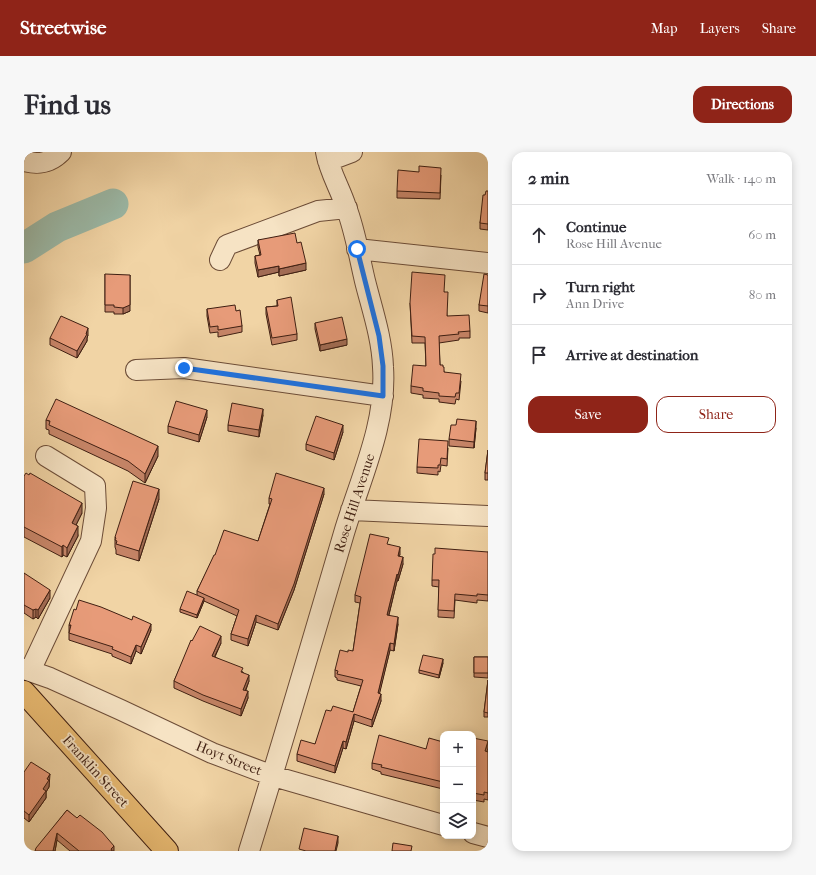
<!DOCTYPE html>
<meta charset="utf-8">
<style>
:root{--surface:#fff;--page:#f7f7f7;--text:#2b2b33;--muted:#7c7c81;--line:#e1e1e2;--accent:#8f2418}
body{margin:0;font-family:"IM FELL French Canon",serif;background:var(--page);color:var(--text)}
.controls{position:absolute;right:12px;bottom:12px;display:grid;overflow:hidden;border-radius:8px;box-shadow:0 2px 10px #0003}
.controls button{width:36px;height:36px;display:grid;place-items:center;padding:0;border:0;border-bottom:1px solid var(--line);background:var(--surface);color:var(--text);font:20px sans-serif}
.stop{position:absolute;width:12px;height:12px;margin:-9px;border:3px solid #1a73e8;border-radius:50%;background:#fff}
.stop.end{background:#1a73e8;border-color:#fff;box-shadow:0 1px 4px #0008}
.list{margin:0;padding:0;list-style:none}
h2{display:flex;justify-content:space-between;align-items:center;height:52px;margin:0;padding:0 16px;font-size:17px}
h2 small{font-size:13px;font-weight:400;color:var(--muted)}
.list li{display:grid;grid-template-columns:26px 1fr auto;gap:12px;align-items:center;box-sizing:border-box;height:60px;padding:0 16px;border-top:1px solid var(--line)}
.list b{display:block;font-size:15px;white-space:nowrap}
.list p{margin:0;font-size:13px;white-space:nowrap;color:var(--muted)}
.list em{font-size:13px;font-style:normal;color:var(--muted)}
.actions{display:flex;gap:8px;padding:12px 16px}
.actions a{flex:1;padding:9px 0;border:1px solid var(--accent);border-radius:12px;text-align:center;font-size:14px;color:var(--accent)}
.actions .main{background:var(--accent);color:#fff}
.icon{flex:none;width:22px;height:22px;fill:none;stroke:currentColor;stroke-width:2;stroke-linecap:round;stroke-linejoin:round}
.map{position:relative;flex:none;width:464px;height:699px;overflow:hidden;border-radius:12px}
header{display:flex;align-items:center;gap:24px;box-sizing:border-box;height:56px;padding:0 20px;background:var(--accent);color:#fff}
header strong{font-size:19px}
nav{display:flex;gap:22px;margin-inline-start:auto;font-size:14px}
.intro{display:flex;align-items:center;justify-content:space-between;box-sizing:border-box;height:96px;padding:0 24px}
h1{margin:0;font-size:28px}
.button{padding:10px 18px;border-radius:12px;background:var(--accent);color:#fff;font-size:14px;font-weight:700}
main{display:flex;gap:24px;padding:0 24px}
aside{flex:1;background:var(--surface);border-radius:12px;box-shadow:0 2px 10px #0003}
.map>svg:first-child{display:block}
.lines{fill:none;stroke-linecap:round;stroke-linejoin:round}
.river{stroke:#9bb8a6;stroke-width:31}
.minor-casing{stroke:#6c4c37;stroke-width:22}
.major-casing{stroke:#3f1f12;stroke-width:24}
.minor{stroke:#f6e3c4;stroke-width:20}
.major{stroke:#e8ba72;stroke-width:22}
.wall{fill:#c78568;stroke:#3f1f12}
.shaded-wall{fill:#a26c55;stroke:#3f1f12}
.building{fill:#e79b79;stroke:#3f1f12}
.route{stroke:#1a73e8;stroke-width:5}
.labels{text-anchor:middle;stroke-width:3.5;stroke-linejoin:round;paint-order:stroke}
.street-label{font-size:14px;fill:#3f1f12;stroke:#f6e3c4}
</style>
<header>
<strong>Streetwise</strong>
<nav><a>Map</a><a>Layers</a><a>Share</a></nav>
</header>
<div class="intro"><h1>Find us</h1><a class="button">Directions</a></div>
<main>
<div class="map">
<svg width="464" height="699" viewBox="0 0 464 699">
<rect width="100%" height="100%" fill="#f1d4a5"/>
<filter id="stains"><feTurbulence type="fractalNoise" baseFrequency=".005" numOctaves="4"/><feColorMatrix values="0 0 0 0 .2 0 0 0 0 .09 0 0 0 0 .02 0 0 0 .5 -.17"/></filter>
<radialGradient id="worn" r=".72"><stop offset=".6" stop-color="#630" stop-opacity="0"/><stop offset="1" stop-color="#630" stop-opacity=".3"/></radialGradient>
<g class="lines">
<path class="river" d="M 0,96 L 33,75 L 89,52"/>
<defs>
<path id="minor" d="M 0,9 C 15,13 26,11 37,0
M 304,9 L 328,0
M 333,97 L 464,111
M 196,108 L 203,93 L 294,59 L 323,56
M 112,218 L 160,216 L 359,244
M 327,358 L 464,364
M 0,517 L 26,526 L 97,558 L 188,601 L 249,624 L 419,673
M 6,519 L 67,389 L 72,356 L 71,334 L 22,304
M 449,681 L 464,685
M 225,699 C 258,593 289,487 320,381 C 336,327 363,272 359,215 C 358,186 348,157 341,129 C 335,104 331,78 322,55 C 316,36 305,19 302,0"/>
<path id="major" d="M 0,540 L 143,699"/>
</defs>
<use href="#minor" class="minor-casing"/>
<use href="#major" class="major-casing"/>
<use href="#minor" class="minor"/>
<use href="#major" class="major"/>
</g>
<path class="wall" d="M 395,20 L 417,23 L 416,47 L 373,46 L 373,39 Z
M 464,39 L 464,78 L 456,77 L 456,71 L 461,43 Z
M 234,88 L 273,91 L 282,118 L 255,124 L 255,120 L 234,125 L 231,111 L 231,104 L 236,103 L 234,95 Z
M 81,122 L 106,159 L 99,162 L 90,162 L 90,160 L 81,160 Z
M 464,123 L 464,161 L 455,159 L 455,153 Z
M 421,140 L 423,164 L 446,179 L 446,186 L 435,186 L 435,188 L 415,191 L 416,213 L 419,215 L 420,220 L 437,229 L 435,248 L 432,247 L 431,252 L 415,250 L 415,247 L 399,246 L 399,243 L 387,241 L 387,234 L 402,214 L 401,191 L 388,191 L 386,151 Z
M 253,148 L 273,182 L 273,188 L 248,193 L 242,162 L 242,155 L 253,154 Z
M 183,157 L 212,159 L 218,174 L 218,180 L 194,185 L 194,180 L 186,181 L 183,164 Z
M 291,171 L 323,193 L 296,199 L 291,177 Z
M 64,183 L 63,186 L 63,189 L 53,206 L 26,193 L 26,186 Z
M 239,263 L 235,285 L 204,279 L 204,273 Z
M 183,265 L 175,290 L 144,281 L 144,274 Z
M 22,268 L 134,304 L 121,331 L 104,319 L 25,282 L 25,278 L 22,277 Z
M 452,276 L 450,296 L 425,294 L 425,287 Z
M 319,280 L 310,308 L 282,298 L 282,292 Z
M 424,296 L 423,314 L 417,313 L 416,320 L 414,319 L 414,323 L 393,321 L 393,315 Z
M 464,298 L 464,328 L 461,328 L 461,321 Z
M 0,324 L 58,361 L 52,373 L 54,384 L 43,405 L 39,403 L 38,405 L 0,385 Z
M 300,342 L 270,438 L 254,478 L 232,470 L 224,494 L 207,488 L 207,482 L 213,464 L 180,449 L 173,466 L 156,460 L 156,457 L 173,443 L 173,439 L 191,403 L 234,389 L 246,352 L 245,352 L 245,346 Z
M 135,347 L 115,409 L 92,402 L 92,398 L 91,395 L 91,385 Z
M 365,392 L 376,402 L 375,404 L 379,412 L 374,429 L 373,429 L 365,463 L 374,472 L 370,499 L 366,498 L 355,542 L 357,549 L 348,575 L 330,569 L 322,597 L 319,596 L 311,621 L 273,609 L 273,602 L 291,592 L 307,559 L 329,560 L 337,534 L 313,528 L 313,526 L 311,525 L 311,518 L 324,500 L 329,499 L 336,451 L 331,450 L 331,443 Z
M 464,400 L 464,449 L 453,448 L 453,451 L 431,448 L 430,466 L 414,465 L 415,435 L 408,434 L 408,428 Z
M 0,421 L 26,446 L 14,467 L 12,465 L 9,467 L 0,461 Z
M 45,473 L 127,478 L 117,502 L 112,499 L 107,512 L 88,504 L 88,502 L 45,488 Z
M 168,489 L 197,491 L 191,505 L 219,520 L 225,529 L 222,538 L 224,546 L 217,564 L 179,549 L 150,536 L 150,529 Z
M 450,505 L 464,505 L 464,526 L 450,525 Z
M 419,511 L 415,526 L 395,521 L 395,518 Z
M 464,528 L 464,565 L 460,565 L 460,560 Z
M 449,588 L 464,596 L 463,599 L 464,600 L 464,648 L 460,647 L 460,650 L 449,648 Z
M 419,590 L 419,637 L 357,622 L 357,620 L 348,617 L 348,611 L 402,597 Z
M 0,620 L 26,629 L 25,630 L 25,635 L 22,640 L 22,646 L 5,670 L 0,666 Z
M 43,658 L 90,699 L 46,699 L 33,688 L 31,699 L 11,699 Z"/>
<path class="shaded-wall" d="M 282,111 L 282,118 L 255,124 L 255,117 Z
M 255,114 L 255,120 L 234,125 L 234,118 Z
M 106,123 L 106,159 L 99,162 L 99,156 Z
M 64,176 L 64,183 L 63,186 L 63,189 L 53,206 L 53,199 Z
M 323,187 L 323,193 L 296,199 L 296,193 Z
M 239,257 L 239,263 L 235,285 L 235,278 Z
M 183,258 L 183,265 L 175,290 L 175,283 Z
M 452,269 L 452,276 L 450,296 L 450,290 Z
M 319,273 L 319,280 L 310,308 L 310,301 Z
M 134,294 L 134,304 L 121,331 L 121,322 Z
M 300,336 L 300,342 L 270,438 L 254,478 L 254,472 Z
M 135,337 L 135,347 L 115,409 L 115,399 Z
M 58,351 L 58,361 L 48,381 L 48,371 Z
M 54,374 L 54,384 L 43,405 L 43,396 Z
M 39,393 L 39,403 L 38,405 L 38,395 Z
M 376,395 L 376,402 L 374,411 L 374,404 Z
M 379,405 L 379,412 L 374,429 L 374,423 Z
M 373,422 L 373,429 L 363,470 L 363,463 Z
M 26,438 L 26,446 L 14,467 L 14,458 Z
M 180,446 L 180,449 L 173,466 L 173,463 Z
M 12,457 L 12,465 L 9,467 L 9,458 Z
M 232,463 L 232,470 L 224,494 L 224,487 Z
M 374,465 L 374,472 L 370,499 L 370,492 Z
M 127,472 L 127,478 L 117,502 L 117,495 Z
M 197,484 L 197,491 L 188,510 L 188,504 Z
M 366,491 L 366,498 L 354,548 L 354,541 Z
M 112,493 L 112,499 L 107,512 L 107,505 Z
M 419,507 L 419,511 L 415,526 L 415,523 Z
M 225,523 L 225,529 L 219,544 L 219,538 Z
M 224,539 L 224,546 L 217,564 L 217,557 Z
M 357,542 L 357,549 L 348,575 L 348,568 Z
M 330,562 L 330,569 L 322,597 L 322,590 Z
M 319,589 L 319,596 L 311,621 L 311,614 Z
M 464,589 L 464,596 L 461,606 L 461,599 Z
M 26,622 L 25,635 L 22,640 L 22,646 L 5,670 L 5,663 L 19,637 L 23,627 Z
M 33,681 L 33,688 L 31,699 L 29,699 Z
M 314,684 L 314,691 L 312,699 L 311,699 Z
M 90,694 L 90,699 L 87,699 L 87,697 Z"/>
<path class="building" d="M 395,14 L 417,16 L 416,41 L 373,39 L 374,18 L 395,20 Z
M 462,39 L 464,39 L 464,72 L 456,71 L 459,43 L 461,43 Z
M 271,81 L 273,91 L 277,90 L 282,111 L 255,117 L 255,114 L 234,118 L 231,104 L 237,103 L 234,88 Z
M 388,120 L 421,123 L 420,140 L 424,140 L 423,164 L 445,163 L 446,179 L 434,180 L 435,182 L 415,184 L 416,213 L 419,213 L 419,215 L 420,215 L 420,220 L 437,222 L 435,241 L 432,241 L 431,245 L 415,244 L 415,241 L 399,239 L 399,236 L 387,234 L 389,213 L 402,214 L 401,185 L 388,184 L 386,151 Z
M 81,122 L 106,123 L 106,153 L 99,156 L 90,155 L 90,153 L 81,153 Z
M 460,122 L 464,123 L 464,154 L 455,153 Z
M 267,145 L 273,182 L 248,186 L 242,155 L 254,154 L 253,148 Z
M 211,153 L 212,159 L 216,158 L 218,174 L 194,178 L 194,174 L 186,175 L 183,157 Z
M 37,164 L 64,176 L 62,182 L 63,182 L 53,199 L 26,186 Z
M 318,165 L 323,187 L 296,193 L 291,171 Z
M 32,247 L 134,294 L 121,322 L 104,309 L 25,273 L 26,269 L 22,268 Z
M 152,249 L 183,258 L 175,283 L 144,274 Z
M 208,251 L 239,257 L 235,278 L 204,273 Z
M 292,264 L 319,273 L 310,301 L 282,292 Z
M 433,267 L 452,269 L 450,290 L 425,287 L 427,273 L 432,273 Z
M 395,287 L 424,289 L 423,307 L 417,306 L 416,313 L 414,313 L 414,316 L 393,315 Z
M 464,298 L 464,321 L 461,321 Z
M 2,321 L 5,323 L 6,321 L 58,351 L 48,371 L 54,374 L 43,396 L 39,393 L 38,395 L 0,375 L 0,324 Z
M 252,321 L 300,336 L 270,432 L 254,472 L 232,463 L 224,487 L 207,482 L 215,458 L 173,439 L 190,403 L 191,403 L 200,378 L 234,389 L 248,347 L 245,346 Z
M 109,329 L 135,337 L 115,399 L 92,392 L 93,389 L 91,388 L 92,386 L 91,385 Z
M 346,382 L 365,386 L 363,392 L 376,395 L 374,404 L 379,405 L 374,423 L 373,422 L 363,463 L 374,465 L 370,492 L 366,491 L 354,541 L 357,542 L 348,568 L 330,562 L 322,590 L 319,589 L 311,614 L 273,602 L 277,588 L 291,592 L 302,558 L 307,559 L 309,554 L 329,560 L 339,528 L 313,522 L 314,519 L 311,518 L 316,498 L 324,500 L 324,498 L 329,499 L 337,445 L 331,443 Z
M 411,396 L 464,400 L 464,443 L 453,442 L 453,444 L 431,442 L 430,459 L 414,458 L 415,428 L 408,428 L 409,402 L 411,402 Z
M 0,421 L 26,438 L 14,458 L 12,457 L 9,458 L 0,453 Z
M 163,439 L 180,446 L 173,463 L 156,457 Z
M 55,448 L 77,455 L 108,468 L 109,464 L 127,472 L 117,495 L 112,493 L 107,505 L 88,497 L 89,495 L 45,481 L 47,473 L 45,473 L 50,457 L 52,458 Z
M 176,474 L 197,484 L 188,504 L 219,516 L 217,520 L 225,523 L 219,538 L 224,539 L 217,557 L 179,543 L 150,529 L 167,488 L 168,489 Z
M 399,503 L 419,507 L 415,523 L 395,518 Z
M 450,505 L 464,505 L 464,521 L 450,521 Z
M 464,528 L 464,561 L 460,560 Z
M 355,583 L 402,597 L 405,586 L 419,590 L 419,630 L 357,615 L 358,613 L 348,611 Z
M 449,586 L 464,589 L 461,599 L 464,600 L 464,641 L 460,640 L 460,643 L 449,641 Z
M 7,610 L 26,622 L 23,627 L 25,628 L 19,637 L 22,639 L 5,663 L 0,659 L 0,620 Z
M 43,658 L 53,666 L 56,663 L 78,680 L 90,694 L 87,697 L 88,699 L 55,699 L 33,681 L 29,699 L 11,699 L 12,696 Z
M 280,676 L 314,684 L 311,699 L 282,699 L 275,697 Z
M 369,691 L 388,694 L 387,699 L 368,699 Z"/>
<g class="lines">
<path class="route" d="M 160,216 L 359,244 L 359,214 L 355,184 L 333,97"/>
</g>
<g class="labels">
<g class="street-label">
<text transform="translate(330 351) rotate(-72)" y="5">Rose Hill Avenue</text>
<text transform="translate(205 606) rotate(22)" y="5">Hoyt Street</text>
<text transform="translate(72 619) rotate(48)" y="5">Franklin Street</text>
</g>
</g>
<rect width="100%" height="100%" filter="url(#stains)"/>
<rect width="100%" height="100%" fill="url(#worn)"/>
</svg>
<div class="controls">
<button>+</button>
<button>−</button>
<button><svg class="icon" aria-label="layers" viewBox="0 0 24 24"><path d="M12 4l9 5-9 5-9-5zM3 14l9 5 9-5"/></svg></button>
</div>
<div class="stop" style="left:333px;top:97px"></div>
<div class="stop end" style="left:160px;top:216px"></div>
</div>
<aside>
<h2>2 min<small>Walk · 140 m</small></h2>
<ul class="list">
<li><svg class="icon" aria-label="ahead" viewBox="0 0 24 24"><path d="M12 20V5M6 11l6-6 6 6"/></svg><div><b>Continue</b><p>Rose Hill Avenue</p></div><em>60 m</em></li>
<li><svg class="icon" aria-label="right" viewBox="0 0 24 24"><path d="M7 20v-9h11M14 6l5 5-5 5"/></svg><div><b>Turn right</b><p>Ann Drive</p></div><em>80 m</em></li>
<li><svg class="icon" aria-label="arrive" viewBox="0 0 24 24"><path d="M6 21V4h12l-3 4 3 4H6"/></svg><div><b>Arrive at destination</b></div></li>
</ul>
<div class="actions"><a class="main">Save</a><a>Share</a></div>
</aside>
</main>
